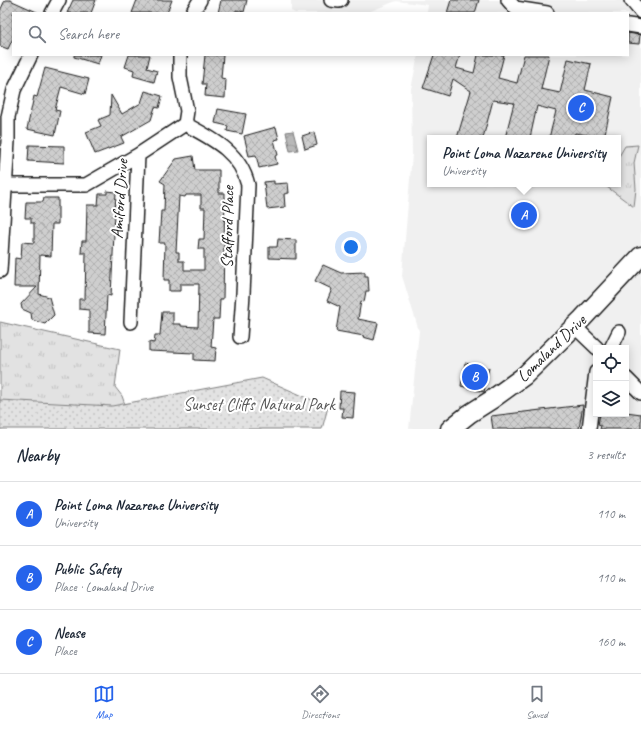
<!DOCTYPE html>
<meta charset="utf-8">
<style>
:root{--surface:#fff;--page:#f6f6f7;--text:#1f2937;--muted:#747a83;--line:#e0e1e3;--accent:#2563eb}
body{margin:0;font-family:Caveat,sans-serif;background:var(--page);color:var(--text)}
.controls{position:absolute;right:12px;bottom:12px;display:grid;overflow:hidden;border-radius:0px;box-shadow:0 2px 10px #0003}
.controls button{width:36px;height:36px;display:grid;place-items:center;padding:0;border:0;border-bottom:1px solid var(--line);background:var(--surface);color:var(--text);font:20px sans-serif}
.you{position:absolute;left:351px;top:247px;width:14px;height:14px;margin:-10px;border:3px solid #fff;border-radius:50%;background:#1a73e8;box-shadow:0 0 0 6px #1a73e833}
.badge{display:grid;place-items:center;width:26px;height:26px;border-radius:50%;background:var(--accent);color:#fff;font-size:13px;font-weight:700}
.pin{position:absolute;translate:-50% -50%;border:2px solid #fff;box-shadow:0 1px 4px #0006}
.popup{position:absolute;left:427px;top:135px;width:194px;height:52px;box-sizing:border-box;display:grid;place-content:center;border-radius:0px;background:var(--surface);filter:drop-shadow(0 1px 3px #0005);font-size:13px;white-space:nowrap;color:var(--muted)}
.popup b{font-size:15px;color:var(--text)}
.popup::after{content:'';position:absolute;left:50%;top:100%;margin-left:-8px;border:8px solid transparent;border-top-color:var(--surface)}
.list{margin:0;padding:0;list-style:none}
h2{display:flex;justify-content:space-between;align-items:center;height:52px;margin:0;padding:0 16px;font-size:17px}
h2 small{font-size:13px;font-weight:400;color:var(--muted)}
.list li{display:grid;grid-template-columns:26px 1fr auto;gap:12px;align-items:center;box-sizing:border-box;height:64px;padding:0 16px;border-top:1px solid var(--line)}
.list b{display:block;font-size:15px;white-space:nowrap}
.list p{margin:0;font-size:13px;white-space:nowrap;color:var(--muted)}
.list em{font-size:13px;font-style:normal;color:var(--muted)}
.icon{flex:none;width:22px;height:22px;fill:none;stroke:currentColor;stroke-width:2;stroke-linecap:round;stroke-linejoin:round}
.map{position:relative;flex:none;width:641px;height:429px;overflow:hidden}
.search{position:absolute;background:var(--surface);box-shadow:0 2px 10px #0003;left:12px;right:12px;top:12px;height:44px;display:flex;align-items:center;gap:10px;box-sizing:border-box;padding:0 14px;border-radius:0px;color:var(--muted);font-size:15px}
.sheet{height:244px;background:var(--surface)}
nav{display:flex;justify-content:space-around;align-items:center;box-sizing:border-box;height:56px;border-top:1px solid var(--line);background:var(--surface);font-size:11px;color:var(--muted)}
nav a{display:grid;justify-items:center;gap:2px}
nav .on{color:var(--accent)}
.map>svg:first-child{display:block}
.built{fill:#f0f0f0;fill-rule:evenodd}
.grass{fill:url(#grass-tufts);stroke:#7f7f7f}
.park{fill:url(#park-dots);stroke:#7f7f7f}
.water{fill:url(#water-waves);stroke:#7a7a7a}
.building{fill:url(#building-cross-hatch);stroke:#1c1c1c;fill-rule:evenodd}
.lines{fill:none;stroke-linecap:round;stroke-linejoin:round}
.street-casing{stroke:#1c1c1c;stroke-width:16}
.secondary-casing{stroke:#1c1c1c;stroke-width:21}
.street{stroke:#fff;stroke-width:13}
.secondary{stroke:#fff;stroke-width:18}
.labels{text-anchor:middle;stroke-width:4;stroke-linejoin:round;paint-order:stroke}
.street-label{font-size:17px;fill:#1c1c1c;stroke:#fff}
.park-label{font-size:17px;fill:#575757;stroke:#fff}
</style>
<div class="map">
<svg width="641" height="429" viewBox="0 0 641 429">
<defs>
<pattern id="grass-tufts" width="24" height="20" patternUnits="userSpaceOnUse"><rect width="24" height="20" fill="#e2e2e2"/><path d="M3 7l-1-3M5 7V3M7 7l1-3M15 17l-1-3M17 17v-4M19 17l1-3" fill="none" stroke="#c1c1c1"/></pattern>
<pattern id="park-dots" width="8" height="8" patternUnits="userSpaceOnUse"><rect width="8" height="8" fill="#e2e2e2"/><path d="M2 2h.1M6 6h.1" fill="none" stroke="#c1c1c1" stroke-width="1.8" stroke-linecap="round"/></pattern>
<pattern id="water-waves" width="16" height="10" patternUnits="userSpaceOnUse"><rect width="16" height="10" fill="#b8b8b8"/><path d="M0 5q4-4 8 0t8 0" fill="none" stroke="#9e9e9e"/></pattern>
<pattern id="building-cross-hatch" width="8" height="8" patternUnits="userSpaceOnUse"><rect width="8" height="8" fill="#cecece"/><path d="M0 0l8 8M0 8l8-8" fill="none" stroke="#b0b0b0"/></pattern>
</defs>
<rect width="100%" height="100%" fill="#fff"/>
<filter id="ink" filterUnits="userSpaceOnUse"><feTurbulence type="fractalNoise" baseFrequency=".025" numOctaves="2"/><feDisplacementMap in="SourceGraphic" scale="8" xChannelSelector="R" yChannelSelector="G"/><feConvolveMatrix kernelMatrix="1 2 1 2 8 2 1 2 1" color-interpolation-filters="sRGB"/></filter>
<g filter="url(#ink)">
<path class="built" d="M 291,0 L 641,0 L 641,429 L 409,429 L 419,331 L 402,276 L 412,154 L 411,89 L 418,55 L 628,55 L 628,13 L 427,13 L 428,5 L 396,1 L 366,13 L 295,13 L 291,11 ZM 430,138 L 618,138 L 618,184 L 430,184 ZM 596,348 L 626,348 L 626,414 L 596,414 Z"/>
<path class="grass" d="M 638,145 L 634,163 L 636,189 L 634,207 L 603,184 L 618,184 L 618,158 L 625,146 Z
M 0,322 L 120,349 L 115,387 L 122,396 L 128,413 L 0,429 Z"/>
<path class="park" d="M 262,378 L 328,407 L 322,429 L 0,429 L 0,400 L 112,406 Z"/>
<path class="water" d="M 293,131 L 298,150 L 290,151 L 286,132 Z"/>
<path class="building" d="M 5,0 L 10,0 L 39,13 L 13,13 L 13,38 L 8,49 L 0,46 L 0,11 Z
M 73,0 L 96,0 L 91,13 L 67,13 Z
M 137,0 L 172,0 L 167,13 L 132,13 Z
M 221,0 L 247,0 L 244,12 L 236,10 L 236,13 L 218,13 Z
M 451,0 L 479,0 L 475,13 L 447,13 Z
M 628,33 L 640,35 L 639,44 L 628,43 Z
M 74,55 L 101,55 L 98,64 L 74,57 Z
M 129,55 L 150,55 L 147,68 L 157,71 L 154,82 L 133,76 L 134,70 L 125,67 Z
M 205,55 L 223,55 L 221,78 L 226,79 L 225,98 L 205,96 L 206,84 L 202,84 Z
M 434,55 L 460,55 L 456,68 L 474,73 L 478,55 L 504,55 L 498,78 L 517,83 L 524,55 L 549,55 L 541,89 L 560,93 L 568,59 L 591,64 L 585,90 L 613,97 L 604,138 L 575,133 L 574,138 L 549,138 L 556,111 L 537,106 L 530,138 L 505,138 L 514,103 L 493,100 L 483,138 L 457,138 L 471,91 L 453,79 L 448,96 L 423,88 Z
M 45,68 L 89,79 L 85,94 L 61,87 L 55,110 L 60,111 L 55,135 L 27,129 L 34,96 L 37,97 Z
M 145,91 L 162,96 L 159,108 L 155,107 L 151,120 L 121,137 L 124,143 L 95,154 L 86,132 L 101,126 L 98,120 L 110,115 L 111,95 L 122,114 L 141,103 Z
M 218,109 L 246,114 L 242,134 L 227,131 L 228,126 L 215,123 Z
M 276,127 L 279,139 L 274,140 L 278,155 L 275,156 L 277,164 L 259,168 L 256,155 L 249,156 L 244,136 Z
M 314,132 L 317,145 L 305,149 L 302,136 Z
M 29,145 L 64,146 L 64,163 L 28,161 Z
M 193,156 L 195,170 L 219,170 L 219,193 L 225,193 L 223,299 L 220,299 L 219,319 L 213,319 L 211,347 L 216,348 L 215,361 L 194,360 L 194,353 L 149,351 L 149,342 L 154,343 L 155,335 L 160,335 L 162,312 L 173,312 L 173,324 L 181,324 L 181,326 L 198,327 L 199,284 L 180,284 L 180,291 L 169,291 L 169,280 L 164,280 L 165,243 L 159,243 L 161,211 L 164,211 L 165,184 L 160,181 L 176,159 ZM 186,195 L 201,195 L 201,208 L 205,208 L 204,239 L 199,239 L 198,249 L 204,249 L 204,270 L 184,270 L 184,261 L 179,261 L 179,252 L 176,252 L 179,196 L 185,197 Z
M 274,181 L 274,184 L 288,183 L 289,193 L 284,194 L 285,207 L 267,209 L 264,182 Z
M 107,191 L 116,192 L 111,296 L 107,295 L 105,334 L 89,333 L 89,310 L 79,309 L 79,299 L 85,299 L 86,253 L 81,253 L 82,241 L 86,241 L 87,205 L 98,205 L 99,194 L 107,194 Z
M 44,198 L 58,198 L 58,224 L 52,224 L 51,256 L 40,255 L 39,294 L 49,297 L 54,315 L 45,324 L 32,320 L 31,313 L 22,309 L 21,304 L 37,287 L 14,287 L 15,258 L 21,259 L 22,242 L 34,243 L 34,223 L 31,223 L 31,218 L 25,218 L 26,202 L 43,202 Z
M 278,239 L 296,240 L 296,259 L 269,258 L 269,247 L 277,247 Z
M 323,265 L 341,273 L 365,272 L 365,276 L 368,276 L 369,291 L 366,291 L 364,302 L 361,301 L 358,319 L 378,323 L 374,340 L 363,337 L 364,336 L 336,331 L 340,307 L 327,301 L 332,289 L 315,281 Z
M 465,363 L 489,368 L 484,392 L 461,386 Z
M 340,391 L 355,392 L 353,418 L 342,417 L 343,408 L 339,408 Z
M 583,405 L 579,429 L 493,429 L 491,416 Z
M 626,412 L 641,414 L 641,429 L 600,429 L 601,426 L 598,425 L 600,414 L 626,414 Z"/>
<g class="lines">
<defs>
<path id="street" d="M 331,0 L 339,1 L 341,0
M 508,0 L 515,8 L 547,13
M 631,0 L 641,12
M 52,13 L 59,0
M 192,13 L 200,0
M 628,25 L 641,27
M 185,124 C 213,139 240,152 248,185 L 243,294 L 240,337
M 4,185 L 86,185 L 138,155
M 0,271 L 8,141 L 8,117 L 14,90 L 31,55
M 131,322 L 138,155 L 185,124 L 187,111 L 180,77 L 180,55
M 574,326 L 597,348
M 611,348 L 619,332
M 626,378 L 641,393
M 589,429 L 596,372"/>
<path id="secondary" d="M 450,429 L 469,414 L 491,400 L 524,376 L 582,319 L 641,256"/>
</defs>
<use href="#street" class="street-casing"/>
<use href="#secondary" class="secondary-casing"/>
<use href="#street" class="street"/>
<use href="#secondary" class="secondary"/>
</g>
</g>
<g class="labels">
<g class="street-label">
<text transform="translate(119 199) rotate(-86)" y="6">Amiford Drive</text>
<text transform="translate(227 227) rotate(-89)" y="6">Stafford Place</text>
<text transform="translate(551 348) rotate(-44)" y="6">Lomaland Drive</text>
</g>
<g class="park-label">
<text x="259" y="410">Sunset Cliffs Natural Park</text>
</g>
</g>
</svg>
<div class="controls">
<button><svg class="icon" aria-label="locate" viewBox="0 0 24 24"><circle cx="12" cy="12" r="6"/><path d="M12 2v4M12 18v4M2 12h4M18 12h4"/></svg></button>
<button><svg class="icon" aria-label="layers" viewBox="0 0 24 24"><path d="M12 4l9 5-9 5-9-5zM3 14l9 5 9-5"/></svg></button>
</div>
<div class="you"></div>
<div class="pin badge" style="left:524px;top:215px">A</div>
<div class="popup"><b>Point Loma Nazarene University</b>University</div>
<div class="pin badge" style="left:475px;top:377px">B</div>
<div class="pin badge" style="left:581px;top:108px">C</div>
<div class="search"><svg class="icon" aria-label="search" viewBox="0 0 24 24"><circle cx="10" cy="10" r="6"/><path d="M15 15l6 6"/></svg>Search here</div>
</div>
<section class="sheet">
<h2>Nearby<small>3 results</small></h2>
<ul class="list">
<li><span class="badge">A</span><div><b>Point Loma Nazarene University</b><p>University</p></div><em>110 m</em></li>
<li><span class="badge">B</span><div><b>Public Safety</b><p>Place · Lomaland Drive</p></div><em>110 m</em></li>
<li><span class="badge">C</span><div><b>Nease</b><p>Place</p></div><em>160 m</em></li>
</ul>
</section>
<nav>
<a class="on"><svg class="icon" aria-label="map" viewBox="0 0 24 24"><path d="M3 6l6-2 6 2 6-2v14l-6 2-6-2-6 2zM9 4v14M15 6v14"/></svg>Map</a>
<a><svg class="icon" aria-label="directions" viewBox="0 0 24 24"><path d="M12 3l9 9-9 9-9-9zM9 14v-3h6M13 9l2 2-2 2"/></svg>Directions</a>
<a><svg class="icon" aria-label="saved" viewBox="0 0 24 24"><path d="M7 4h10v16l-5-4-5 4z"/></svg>Saved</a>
</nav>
